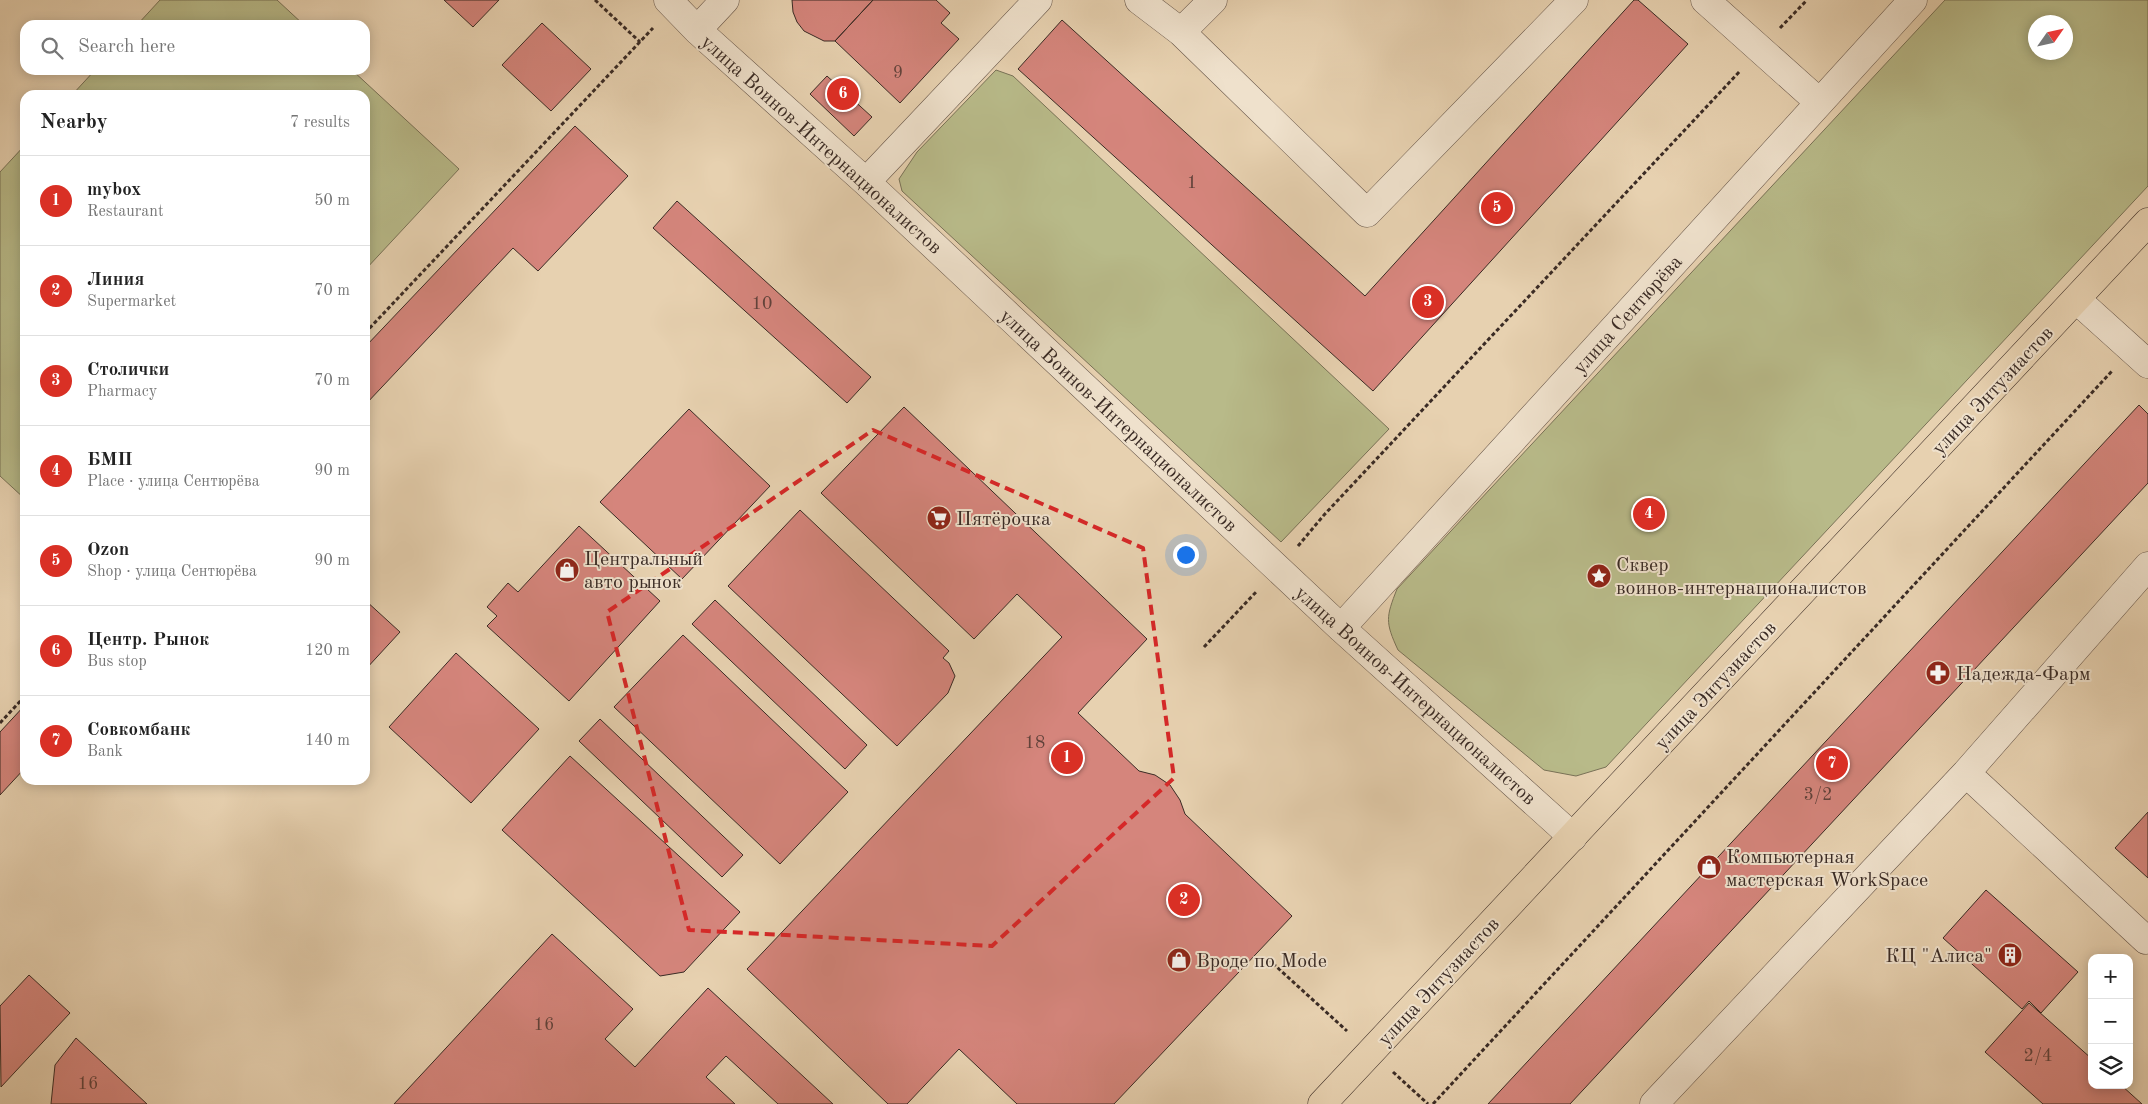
<!DOCTYPE html>
<meta charset="utf-8">
<style>
:root{--surface:#fff;--page:#f2f2f2;--text:#222;--muted:#767676;--line:#e0e0e0;--accent:#d93025}
body{margin:0;font-family:"Old Standard TT",serif;background:var(--page);color:var(--text)}
.controls{position:absolute;right:15px;bottom:15px;display:grid;overflow:hidden;border-radius:10px;box-shadow:0 2px 12px #0003}
.controls button{width:45px;height:45px;display:grid;place-items:center;padding:0;border:0;border-bottom:1px solid var(--line);background:var(--surface);color:var(--text);font:25px sans-serif}
.compass{position:absolute;left:2028px;top:15px;width:45px;height:45px;border-radius:50%;background:var(--surface);box-shadow:0 2px 12px #0003;rotate:56deg}
.you{position:absolute;left:1185px;top:554px;width:18px;height:18px;margin:-12px;border:4px solid #fff;border-radius:50%;background:#1a73e8;box-shadow:0 0 0 8px #1a73e833}
.badge{display:grid;place-items:center;width:32px;height:32px;border-radius:50%;background:var(--accent);color:#fff;font-size:16px;font-weight:700}
.pin{position:absolute;translate:-50% -50%;border:2px solid #fff;box-shadow:0 1px 5px #0006}
.list{margin:0;padding:0;list-style:none}
h2{display:flex;justify-content:space-between;align-items:center;height:65px;margin:0;padding:0 20px;font-size:21px}
h2 small{font-size:16px;font-weight:400;color:var(--muted)}
.list li{display:grid;grid-template-columns:32px 1fr auto;gap:15px;align-items:center;box-sizing:border-box;height:90px;padding:0 20px;border-top:1px solid var(--line)}
.list b{display:block;font-size:19px;white-space:nowrap}
.list p{margin:0;font-size:16px;white-space:nowrap;color:var(--muted)}
.list em{font-size:16px;font-style:normal;color:var(--muted)}
.icon{flex:none;width:28px;height:28px;fill:none;stroke:currentColor;stroke-width:2;stroke-linecap:round;stroke-linejoin:round}
.map{position:relative;flex:none;width:2148px;height:1104px;overflow:hidden}
.search{position:absolute;background:var(--surface);box-shadow:0 2px 12px #0003;left:20px;top:20px;width:350px;height:55px;display:flex;align-items:center;gap:12px;box-sizing:border-box;padding:0 18px;border-radius:15px;color:var(--muted);font-size:19px}
.panel{position:absolute;background:var(--surface);box-shadow:0 2px 12px #0003;left:20px;top:90px;width:350px;height:695px;border-radius:15px}
.map>svg:first-child{display:block}
.green{fill:#b8ba89;stroke:#797257;fill-rule:evenodd}
.building{fill:#d5857c;stroke:#3a2b25}
.lines{fill:none;stroke-linecap:round;stroke-linejoin:round}
.minor-casing{stroke:#655448;stroke-width:29}
.major-casing{stroke:#3a2b25;stroke-width:29}
.path{stroke:#3a2b25;stroke-width:3;stroke-dasharray:4 2.5;stroke-linecap:butt}
.minor{stroke:#efe1cc;stroke-width:28}
.major{stroke:#e7d1b0;stroke-width:28}
.marked{fill:none;stroke:#d62828;stroke-width:4;stroke-dasharray:10 6;stroke-linejoin:round}
.labels{text-anchor:middle;stroke-width:4;stroke-linejoin:round;paint-order:stroke}
.number-label{font-size:18px;fill:#61423b}
.street-label{font-size:20px;fill:#3a2b25;stroke:#efe1cc}
.poi-label{font-size:20px;fill:#3a2b25;stroke:#efe1cc;text-anchor:start}
</style>
<div class="map">
<svg width="2148" height="1104" viewBox="0 0 2148 1104">
<rect width="100%" height="100%" fill="#e7d1b0"/>
<filter id="stains"><feTurbulence type="fractalNoise" baseFrequency=".004" numOctaves="4"/><feColorMatrix values="0 0 0 0 .2 0 0 0 0 .09 0 0 0 0 .02 0 0 0 .5 -.17"/></filter>
<radialGradient id="worn" r=".72"><stop offset=".6" stop-color="#630" stop-opacity="0"/><stop offset="1" stop-color="#630" stop-opacity=".3"/></radialGradient>
<path class="green" d="M 160,0 L 277,0 L 304,25 L 137,25 Z
M 1945,0 L 2148,0 L 2148,186 L 1606,767 L 1576,776 L 1544,770 L 1398,650 C 1385,622 1386,617 1397,589 ZM 2036,22 L 2066,22 L 2066,52 L 2036,52 Z
M 95,70 L 352,70 L 459,169 L 365,270 L 365,95 L 72,95 Z
M 996,70 L 1013,76 L 1389,429 L 1281,542 L 902,191 L 899,179 L 917,152 Z
M 25,145 L 25,499 L 0,476 L 0,172 Z"/>
<path class="building" d="M 444,0 L 499,0 L 473,27 Z
M 792,0 L 873,0 L 835,41 L 824,41 L 804,31 L 797,22 L 793,12 Z
M 873,0 L 936,0 L 950,13 L 941,23 L 959,39 L 900,103 L 835,41 Z
M 1634,0 L 1638,0 L 1688,44 L 1373,391 L 1018,69 L 1062,20 L 1365,296 Z
M 542,23 L 591,69 L 551,111 L 502,65 Z
M 827,76 L 872,117 L 854,136 L 810,94 Z
M 575,126 L 628,176 L 538,271 L 513,248 L 365,405 L 365,347 Z
M 677,201 L 871,377 L 847,403 L 653,228 Z
M 2139,405 L 2148,414 L 2148,483 L 1570,1104 L 1488,1104 Z
M 904,407 L 1147,639 L 1078,713 L 1139,771 L 1155,775 L 1170,785 L 1180,800 L 1185,814 L 1292,916 L 1114,1104 L 1017,1104 L 959,1049 L 907,1104 L 888,1104 L 747,969 L 1062,637 L 1017,594 L 974,639 L 821,493 Z
M 689,409 L 770,486 L 682,579 L 600,502 Z
M 800,510 L 949,651 L 943,658 L 949,663 L 955,676 L 948,693 L 897,746 L 728,586 Z
M 579,526 L 660,601 L 569,701 L 487,626 L 497,616 L 487,607 L 508,583 L 518,592 Z
M 365,600 L 400,632 L 365,670 Z
M 715,600 L 867,745 L 845,769 L 692,624 Z
M 683,635 L 848,792 L 780,864 L 614,707 Z
M 456,653 L 539,729 L 471,803 L 389,727 Z
M 25,705 L 25,768 L 0,795 L 0,732 Z
M 600,719 L 743,855 L 722,877 L 579,741 Z
M 570,756 L 740,912 L 684,972 L 660,976 L 502,830 Z
M 2148,812 L 2148,878 L 2115,848 Z
M 1986,890 L 2078,972 L 2041,1013 L 2029,1001 L 2022,1009 L 1943,938 Z
M 552,934 L 633,1009 L 605,1039 L 635,1067 L 708,988 L 833,1104 L 778,1104 L 726,1056 L 706,1077 L 735,1104 L 394,1104 Z
M 29,975 L 70,1013 L 1,1087 L 0,1006 Z
M 2029,1003 L 2092,1059 L 2092,1085 L 2121,1085 L 2142,1104 L 2043,1104 L 1985,1052 Z
M 76,1038 L 147,1104 L 51,1104 L 55,1065 Z"/>
<g class="lines">
<defs>
<path id="minor" d="M 668,0 L 697,30 L 866,182 L 1341,628 L 1573,837
M 1139,0 L 1181,32 L 1367,213 L 1574,0
M 1705,0 L 1819,102
M 697,30 L 725,0
M 1181,32 L 1213,0
M 866,182 L 1038,0
M 2077,300 L 2148,364
M 1341,628 L 1913,0
M 1966,773 L 2146,940 L 2148,938
M 1654,1104 L 1966,773 L 2148,566"/>
<path id="major" d="M 1322,1104 L 2148,222"/>
</defs>
<use href="#minor" class="minor-casing"/>
<use href="#major" class="major-casing"/>
<path class="path" d="M 595,0 L 640,42
M 1780,28 L 1807,0
M 365,333 L 653,28
M 1298,546 L 1324,515 L 1740,71
M 1204,647 L 1257,591
M 0,723 L 25,696
M 1268,959 L 1347,1031
M 1393,1072 L 1428,1104
M 1433,1104 L 2112,371"/>
<use href="#minor" class="minor"/>
<use href="#major" class="major"/>
</g>
<path class="marked" d="M 873,430 L 1143,548 L 1174,778 L 992,946 L 689,930 L 607,612 Z"/>
<defs>
<symbol id="supermarket-disc" viewBox="-11 -11 22 22"><circle r="9.5" fill="#8f2418" stroke="#efe1cc"/><path d="M-6-5.5h2.5l.6 2H6L4.5 2H-2.5L-4.4-4H-6ZM-1.5 3.2a1.3 1.3 0 1 0 .1 0ZM3 3.2a1.3 1.3 0 1 0 .1 0Z" fill="#fff"/></symbol>
<symbol id="shop-disc" viewBox="-11 -11 22 22"><circle r="9.5" fill="#8f2418" stroke="#efe1cc"/><path d="M-5-2.5h2.3a2.7 3.5 0 0 1 5.4 0H5L5.5 6h-11ZM-1.5-2.5h3a1.5 2.3 0 0 0-3 0Z" fill="#fff"/></symbol>
<symbol id="sight-disc" viewBox="-11 -11 22 22"><circle r="9.5" fill="#8f2418" stroke="#efe1cc"/><path d="M0-6L1.8-2.2L6-1.7L2.9 1.2L3.7 5.4L0 3.3L-3.7 5.4L-2.9 1.2L-6-1.7L-1.8-2.2Z" fill="#fff"/></symbol>
<symbol id="pharmacy-disc" viewBox="-11 -11 22 22"><circle r="9.5" fill="#8f2418" stroke="#efe1cc"/><path d="M-2-6h4v4h4v4h-4v4h-4v-4h-4v-4h4Z" fill="#fff"/></symbol>
<symbol id="building-disc" viewBox="-11 -11 22 22"><circle r="9.5" fill="#8f2418" stroke="#efe1cc"/><path d="M-4-6H4V6H1V3H-1V6H-4ZM-2.5-4.3h1.7v1.8h-1.7ZM.8-4.3h1.7v1.8H.8ZM-2.5-1h1.7V.8h-1.7ZM.8-1h1.7V.8H.8Z" fill="#fff"/></symbol>
</defs>
<g fill-rule="evenodd">
<use href="#supermarket-disc" x="925" y="504" width="28" height="28"/>
<use href="#shop-disc" x="553" y="556" width="28" height="28"/>
<use href="#sight-disc" x="1585" y="562" width="28" height="28"/>
<use href="#pharmacy-disc" x="1924" y="659" width="28" height="28"/>
<use href="#shop-disc" x="1695" y="853" width="28" height="28"/>
<use href="#building-disc" x="1996" y="941" width="28" height="28"/>
<use href="#shop-disc" x="1165" y="946" width="28" height="28"/>
</g>
<g class="labels">
<g class="number-label">
<text x="898" y="78">9</text>
<text x="1192" y="188">1</text>
<text x="762" y="309">10</text>
<text x="1035" y="748">18</text>
<text x="1818" y="800">3/2</text>
<text x="544" y="1030">16</text>
<text x="2038" y="1061">2/4</text>
<text x="88" y="1089">16</text>
</g>
<g class="street-label">
<text transform="translate(822 144) rotate(42)" y="7">улица Воинов-Интернационалистов</text>
<text transform="translate(1627 314) rotate(-48)" y="7">улица Сентюрёва</text>
<text transform="translate(1992 390) rotate(-47)" y="7">улица Энтузиастов</text>
<text transform="translate(1119 420) rotate(43)" y="7">улица Воинов-Интернационалистов</text>
<text transform="translate(1715 685) rotate(-47)" y="7">улица Энтузиастов</text>
<text transform="translate(1416 695) rotate(42)" y="7">улица Воинов-Интернационалистов</text>
<text transform="translate(1438 981) rotate(-47)" y="7">улица Энтузиастов</text>
</g>
<g class="poi-label">
<text x="956" y="525">Пятёрочка</text>
<text x="584" y="565">Центральный<tspan x="584" dy="23">авто рынок</tspan></text>
<text x="1616" y="571">Сквер<tspan x="1616" dy="23">воинов-интернационалистов</tspan></text>
<text x="1956" y="680">Надежда-Фарм</text>
<text x="1726" y="863">Компьютерная<tspan x="1726" dy="23">мастерская WorkSpace</tspan></text>
<text x="1992" y="962" text-anchor="end">КЦ "Алиса"</text>
<text x="1196" y="967">Вроде по Mode</text>
</g>
</g>
<rect width="100%" height="100%" filter="url(#stains)"/>
<rect width="100%" height="100%" fill="url(#worn)"/>
</svg>
<div class="controls">
<button>+</button>
<button>−</button>
<button><svg class="icon" aria-label="layers" viewBox="0 0 24 24"><path d="M12 4l9 5-9 5-9-5zM3 14l9 5 9-5"/></svg></button>
</div>
<svg class="compass" viewBox="-18 -18 36 36"><path d="M0-13l5 13h-10z" fill="#e53935"/><path d="M0 13l5-13h-10z" fill="#767676"/></svg>
<div class="you"></div>
<div class="pin badge" style="left:1067px;top:758px">1</div>
<div class="pin badge" style="left:1184px;top:900px">2</div>
<div class="pin badge" style="left:1428px;top:302px">3</div>
<div class="pin badge" style="left:1649px;top:514px">4</div>
<div class="pin badge" style="left:1497px;top:208px">5</div>
<div class="pin badge" style="left:843px;top:94px">6</div>
<div class="pin badge" style="left:1832px;top:764px">7</div>
<div class="search"><svg class="icon" aria-label="search" viewBox="0 0 24 24"><circle cx="10" cy="10" r="6"/><path d="M15 15l6 6"/></svg>Search here</div>
<section class="panel">
<h2>Nearby<small>7 results</small></h2>
<ul class="list">
<li><span class="badge">1</span><div><b>mybox</b><p>Restaurant</p></div><em>50 m</em></li>
<li><span class="badge">2</span><div><b>Линия</b><p>Supermarket</p></div><em>70 m</em></li>
<li><span class="badge">3</span><div><b>Столички</b><p>Pharmacy</p></div><em>70 m</em></li>
<li><span class="badge">4</span><div><b>БМП</b><p>Place · улица Сентюрёва</p></div><em>90 m</em></li>
<li><span class="badge">5</span><div><b>Ozon</b><p>Shop · улица Сентюрёва</p></div><em>90 m</em></li>
<li><span class="badge">6</span><div><b>Центр. Рынок</b><p>Bus stop</p></div><em>120 m</em></li>
<li><span class="badge">7</span><div><b>Совкомбанк</b><p>Bank</p></div><em>140 m</em></li>
</ul>
</section>
</div>
